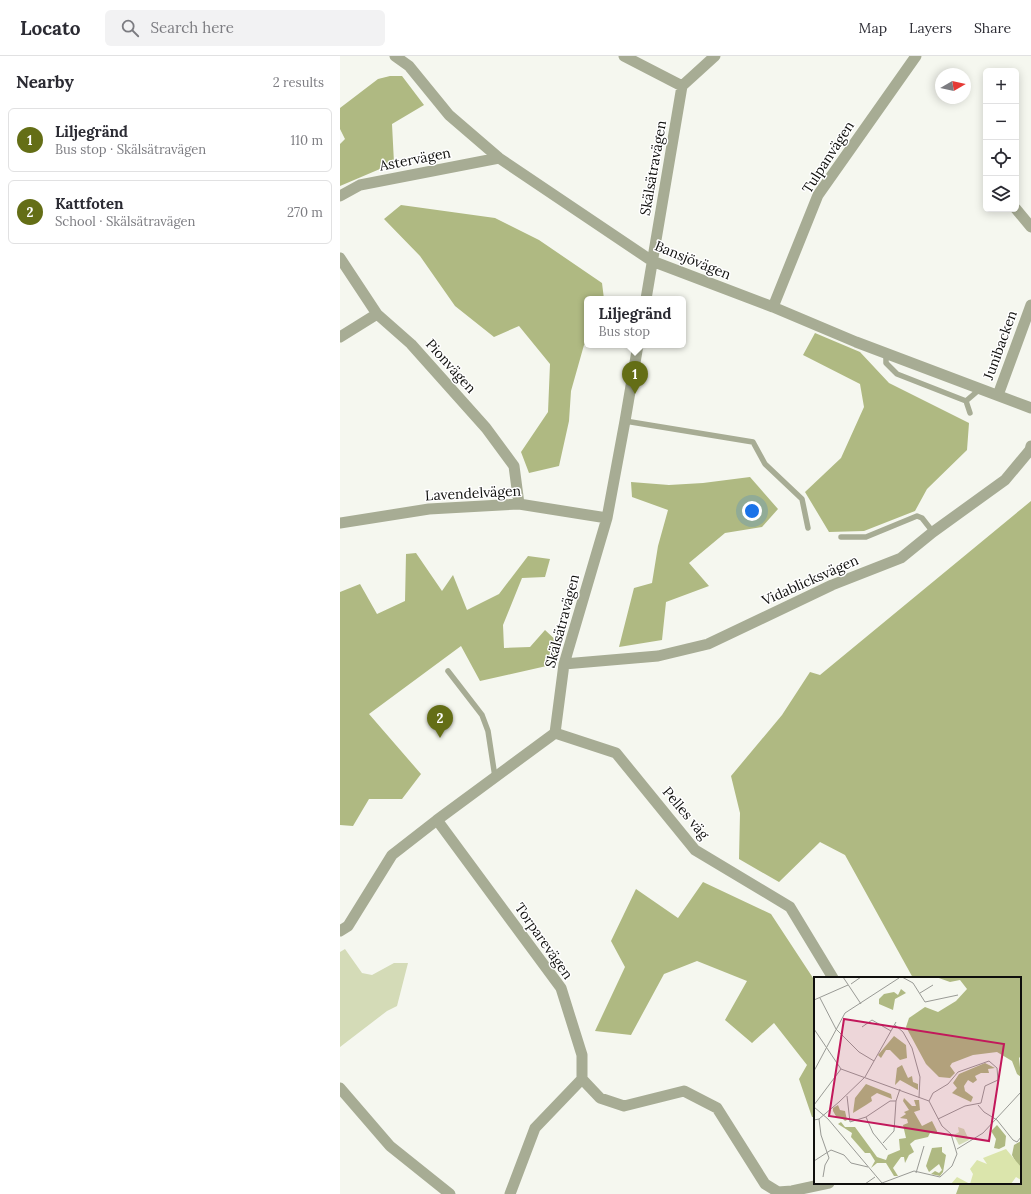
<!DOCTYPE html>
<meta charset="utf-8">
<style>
:root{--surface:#fff;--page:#f2f2f3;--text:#2b2b33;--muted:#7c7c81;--line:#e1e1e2;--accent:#646e16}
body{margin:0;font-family:Lora,serif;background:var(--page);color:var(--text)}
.controls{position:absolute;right:12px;top:12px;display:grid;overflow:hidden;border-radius:6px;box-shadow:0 2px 10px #0003}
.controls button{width:36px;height:36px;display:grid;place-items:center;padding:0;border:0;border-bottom:1px solid var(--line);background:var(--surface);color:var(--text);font:20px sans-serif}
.compass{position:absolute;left:595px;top:12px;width:36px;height:36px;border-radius:50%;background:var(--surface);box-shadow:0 2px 10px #0003;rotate:81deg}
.you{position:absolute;left:412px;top:455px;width:14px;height:14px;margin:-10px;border:3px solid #fff;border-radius:50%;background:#1a73e8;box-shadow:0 0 0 6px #1a73e833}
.badge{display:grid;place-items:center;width:26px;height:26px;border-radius:50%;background:var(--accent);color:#fff;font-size:13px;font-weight:700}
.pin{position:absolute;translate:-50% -33px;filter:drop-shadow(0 1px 2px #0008)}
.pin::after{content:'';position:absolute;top:21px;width:14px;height:12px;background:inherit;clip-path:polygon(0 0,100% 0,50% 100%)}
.popup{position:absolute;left:244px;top:240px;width:102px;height:52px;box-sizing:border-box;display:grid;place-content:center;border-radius:6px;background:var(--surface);filter:drop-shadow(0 1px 3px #0005);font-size:13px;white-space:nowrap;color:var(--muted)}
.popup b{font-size:15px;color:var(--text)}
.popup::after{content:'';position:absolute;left:50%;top:100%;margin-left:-8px;border:8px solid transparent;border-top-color:var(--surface)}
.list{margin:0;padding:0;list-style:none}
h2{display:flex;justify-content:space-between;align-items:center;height:52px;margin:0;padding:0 16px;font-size:17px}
h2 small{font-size:13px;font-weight:400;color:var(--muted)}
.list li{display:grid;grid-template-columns:26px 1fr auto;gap:12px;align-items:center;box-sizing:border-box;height:64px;margin:0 8px 8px;padding:0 8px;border:1px solid var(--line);border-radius:6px}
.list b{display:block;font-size:15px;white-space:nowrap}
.list p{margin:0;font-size:13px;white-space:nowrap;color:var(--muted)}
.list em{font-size:13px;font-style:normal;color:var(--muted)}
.icon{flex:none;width:22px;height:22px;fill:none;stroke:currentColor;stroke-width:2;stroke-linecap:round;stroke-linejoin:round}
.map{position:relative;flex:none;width:691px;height:1138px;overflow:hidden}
header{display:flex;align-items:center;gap:24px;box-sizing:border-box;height:56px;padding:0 20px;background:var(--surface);border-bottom:1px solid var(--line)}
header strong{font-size:19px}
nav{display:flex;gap:22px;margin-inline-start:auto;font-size:14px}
.search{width:280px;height:36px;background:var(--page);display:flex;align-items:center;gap:10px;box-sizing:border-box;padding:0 14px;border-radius:6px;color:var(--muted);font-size:15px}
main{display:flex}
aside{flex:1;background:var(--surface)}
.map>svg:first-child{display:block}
.green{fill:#d4dbb7}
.forest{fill:#afb982}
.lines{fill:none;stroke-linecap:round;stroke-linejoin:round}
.service{stroke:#a7ac94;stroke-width:5.5}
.minor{stroke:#a7ac94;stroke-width:11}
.labels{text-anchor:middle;stroke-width:3;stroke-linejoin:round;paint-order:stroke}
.street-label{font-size:14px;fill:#0f0f0d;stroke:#fff}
.inset-road{fill:none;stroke:#999a95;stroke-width:1}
.view{fill:#c2185b;fill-opacity:0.15;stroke:#c2185b;stroke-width:2}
.inset-edge{fill:none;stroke:#0f0f0d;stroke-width:2}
</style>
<header>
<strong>Locato</strong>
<div class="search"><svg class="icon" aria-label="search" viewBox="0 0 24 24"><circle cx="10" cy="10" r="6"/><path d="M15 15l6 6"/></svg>Search here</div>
<nav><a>Map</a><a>Layers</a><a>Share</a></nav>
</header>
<main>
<aside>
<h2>Nearby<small>2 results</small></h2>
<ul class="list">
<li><span class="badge">1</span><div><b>Liljegränd</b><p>Bus stop · Skälsätravägen</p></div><em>110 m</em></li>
<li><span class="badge">2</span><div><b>Kattfoten</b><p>School · Skälsätravägen</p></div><em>270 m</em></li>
</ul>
</aside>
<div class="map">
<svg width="691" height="1138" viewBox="0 0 691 1138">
<rect width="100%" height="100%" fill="#f5f7ef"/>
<path class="green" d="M 5,893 L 22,917 L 32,919 L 54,907 L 68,907 L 57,950 L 47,955 L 0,991 L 0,896 Z"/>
<path class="forest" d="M 50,20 L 62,20 L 84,49 L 52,68 L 54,107 L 0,130 L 0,88 L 5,83 L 0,73 L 0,52 L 38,23 Z
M 61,149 L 155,162 L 199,184 L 262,227 L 264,243 L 247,243 L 247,286 L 244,289 L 231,335 L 229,365 L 219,410 L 189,417 L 181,396 L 208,356 L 210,308 L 179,270 L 154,281 L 115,250 L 80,200 L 44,163 Z
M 475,277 L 520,296 L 549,327 L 629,367 L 627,394 L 587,433 L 575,455 L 524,475 L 489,476 L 465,436 L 501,402 L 524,351 L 520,328 L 463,299 Z
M 410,421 L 438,453 L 422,471 L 385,477 L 349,507 L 369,530 L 326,546 L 322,584 L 279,591 L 294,532 L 312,527 L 318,490 L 328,454 L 292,441 L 291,426 L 329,429 L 363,427 Z
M 691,445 L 691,1138 L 616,1138 L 620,1127 L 680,1127 L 680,922 L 573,922 L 505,799 L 480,786 L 439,826 L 399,803 L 400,757 L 391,720 L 442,659 L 470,616 L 480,619 Z
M 76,497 L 102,535 L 113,519 L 127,554 L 159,538 L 188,500 L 210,503 L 205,521 L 182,522 L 163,569 L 164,592 L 190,591 L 205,574 L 220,588 L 211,609 L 140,625 L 121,590 L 29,658 L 81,718 L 62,743 L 29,743 L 13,770 L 0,769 L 0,536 L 20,528 L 37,558 L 65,545 L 66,498 Z
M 363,826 L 431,858 L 475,925 L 475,1061 L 472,1061 L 459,1023 L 467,1009 L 434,967 L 412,987 L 385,964 L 407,925 L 357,905 L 324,918 L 291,979 L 255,975 L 285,911 L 271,885 L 296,833 L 338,862 Z"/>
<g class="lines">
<path class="service" d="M 546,297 L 546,307 L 557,318 L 626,345 L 640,333
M 626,345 L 630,357
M 285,365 L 413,386 L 425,408 L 462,443 L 468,472
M 501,481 L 526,481 L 577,460 L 582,462 L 593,476
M 108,615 L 142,659 L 148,675 L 155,721"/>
<path class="minor" d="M 55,0 L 69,10 L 109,59 L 159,102 L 312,205 L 433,251 L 516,286 L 691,352
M 284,0 L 342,30
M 0,140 L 20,129 L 159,102
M 676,153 L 691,171
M 0,202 L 37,258 L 71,288 L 146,372 L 174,410 L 179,448
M 306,243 L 342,30 L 375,0
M 433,251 L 478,139 L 576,0
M 0,281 L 37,258
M 658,339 L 691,249
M 0,467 L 89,453 L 179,448 L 267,462
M 224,608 L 318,600 L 368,588 L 492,529 L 561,502 L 593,476 L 665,424 L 690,394 L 691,390
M 215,677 L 276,697 L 355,794 L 450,851 L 493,922
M 97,764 L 221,932 L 242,999 L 242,1023 L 260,1042 L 284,1050 L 344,1035 L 377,1052 L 425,1128 L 438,1136 L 452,1135 L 489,1127
M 0,875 L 8,870 L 52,799 L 97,764 L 215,677 L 224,608 L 267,462 L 285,365 L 298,289
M 0,1032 L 50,1090 L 110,1138
M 170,1138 L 195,1072 L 242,1023"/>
</g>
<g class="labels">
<g class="street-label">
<text transform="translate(488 101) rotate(-57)" y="5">Tulpanvägen</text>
<text transform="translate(75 103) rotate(-11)" y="5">Astervägen</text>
<text transform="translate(313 112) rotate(-80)" y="5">Skälsätravägen</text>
<text transform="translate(353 204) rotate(22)" y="5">Bansjövägen</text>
<text transform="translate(660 289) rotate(-70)" y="5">Junibacken</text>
<text transform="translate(111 310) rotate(48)" y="5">Pionvägen</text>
<text transform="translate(133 437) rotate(-3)" y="5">Lavendelvägen</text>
<text transform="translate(470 524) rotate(-24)" y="5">Vidablicksvägen</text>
<text transform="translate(222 565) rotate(-75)" y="5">Skälsätravägen</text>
<text transform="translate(346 757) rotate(50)" y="5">Pelles väg</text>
<text transform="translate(204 885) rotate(55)" y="5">Torparevägen</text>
</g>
</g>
<g transform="translate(474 921)">
<rect width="207" height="207" fill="#f5f7ef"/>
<path d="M 144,150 L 150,152 L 155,163 L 145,168 L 140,158 L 145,155 Z" fill="#d4dbb7"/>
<path d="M 122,0 L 207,0 L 207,79 L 205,81 L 207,100 L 203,97 L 198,84 L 183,75 L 159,78 L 138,86 L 136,89 L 141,96 L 136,101 L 125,100 L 112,87 L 92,50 L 95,41 L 111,30 L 124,35 L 142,24 L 153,12 L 146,3 L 136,5 ZM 87,12 L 92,16 L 81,22 L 79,33 L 65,27 L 65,22 L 70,17 L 80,15 L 84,18 ZM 80,59 L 92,68 L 93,81 L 86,83 L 76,73 L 72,73 L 67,81 L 64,78 ZM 171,86 L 181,91 L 174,92 L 175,96 L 167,96 L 161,99 L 163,103 L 159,106 L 154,103 L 150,109 L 151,114 L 159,120 L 157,125 L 138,116 L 143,111 L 139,106 L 145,97 ZM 88,88 L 94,101 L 98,99 L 99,105 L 104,107 L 104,113 L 86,103 L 81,108 L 83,91 ZM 52,107 L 77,117 L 78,122 L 63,116 L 57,120 L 58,124 L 52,128 L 39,136 L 41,121 ZM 90,121 L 98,129 L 102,129 L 100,123 L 105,123 L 106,133 L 100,135 L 108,149 L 118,144 L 123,154 L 123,157 L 116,156 L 114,160 L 101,163 L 96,167 L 100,175 L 95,178 L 91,186 L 90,180 L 87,180 L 79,191 L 84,199 L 80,199 L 72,186 L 63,186 L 57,191 L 61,184 L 56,176 L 51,176 L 37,160 L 38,156 L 24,147 L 27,145 L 31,150 L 41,150 L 63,180 L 72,183 L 74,178 L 86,173 L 85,162 L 92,161 L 89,148 L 94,146 L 93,142 L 86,141 L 92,137 L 90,135 L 95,133 L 89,124 ZM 24,128 L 26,133 L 31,134 L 33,143 L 31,144 L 27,140 L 23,141 L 19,134 L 19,131 ZM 183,148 L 192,159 L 191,169 L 185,172 L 180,171 L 182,162 L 177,154 ZM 207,164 L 207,190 L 205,191 L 198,178 L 200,168 ZM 128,170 L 128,175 L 132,178 L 129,195 L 126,199 L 117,197 L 121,194 L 125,196 L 128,193 L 125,187 L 115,195 L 112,189 L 118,171 Z" fill="#afb982"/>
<path d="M 192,172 L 207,190 L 207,203 L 202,200 L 197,207 L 137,207 L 143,200 L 156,207 L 159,197 L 156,192 L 163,183 L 173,187 L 169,181 Z" fill="#dbe5ac"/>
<path class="inset-road" d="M 29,0 L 47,27M 88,0 L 99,6 L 111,25 L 144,18M 37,7 L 47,0M 106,16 L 119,8M 6,21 L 22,52 L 45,75 L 60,84M 0,23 L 34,8M 81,48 L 89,55 L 98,71 L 106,100 L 105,121M 48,50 L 58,43 L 77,54M 0,52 L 27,92 L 115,124 L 128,149 L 137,157 L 143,177 L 138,189 L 126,200 L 100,194 L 68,206 L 14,142 L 0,130M 0,94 L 31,36 L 85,1M 33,119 L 36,145 L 52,140 L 76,124 L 82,124M 115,124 L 119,116 L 134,107 L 144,95 L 175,84 L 183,91 L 184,103 L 171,109 L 167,126 L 151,129 L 124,142M 0,128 L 27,92M 164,128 L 170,135 L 183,143 L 199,163 L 203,165 L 207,160M 52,140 L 59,156 L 73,173M 5,142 L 7,158 L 15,181 L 11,188 L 9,200M 0,143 L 5,142 L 25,125 L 51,100 L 82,45M 69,166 L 80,154 L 82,124 L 86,112M 143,172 L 169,156 L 207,115M 0,184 L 17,173 L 30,178 L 37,186 L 54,190M 102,196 L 110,169M 51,207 L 61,200"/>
<path class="view" d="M 30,42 L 190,67 L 175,164 L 15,139 Z"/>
<rect width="207" height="207" class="inset-edge"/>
</g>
</svg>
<div class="controls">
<button>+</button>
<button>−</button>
<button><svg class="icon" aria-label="locate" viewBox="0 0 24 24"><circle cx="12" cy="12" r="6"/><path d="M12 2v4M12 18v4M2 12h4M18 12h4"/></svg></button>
<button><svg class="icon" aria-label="layers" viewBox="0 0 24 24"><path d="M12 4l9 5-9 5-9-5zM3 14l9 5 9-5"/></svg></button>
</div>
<svg class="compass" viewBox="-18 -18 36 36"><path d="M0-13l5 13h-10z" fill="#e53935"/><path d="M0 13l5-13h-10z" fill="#7c7c81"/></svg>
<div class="you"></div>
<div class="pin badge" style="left:295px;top:338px">1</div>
<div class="popup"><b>Liljegränd</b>Bus stop</div>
<div class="pin badge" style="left:100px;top:682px">2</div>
</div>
</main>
